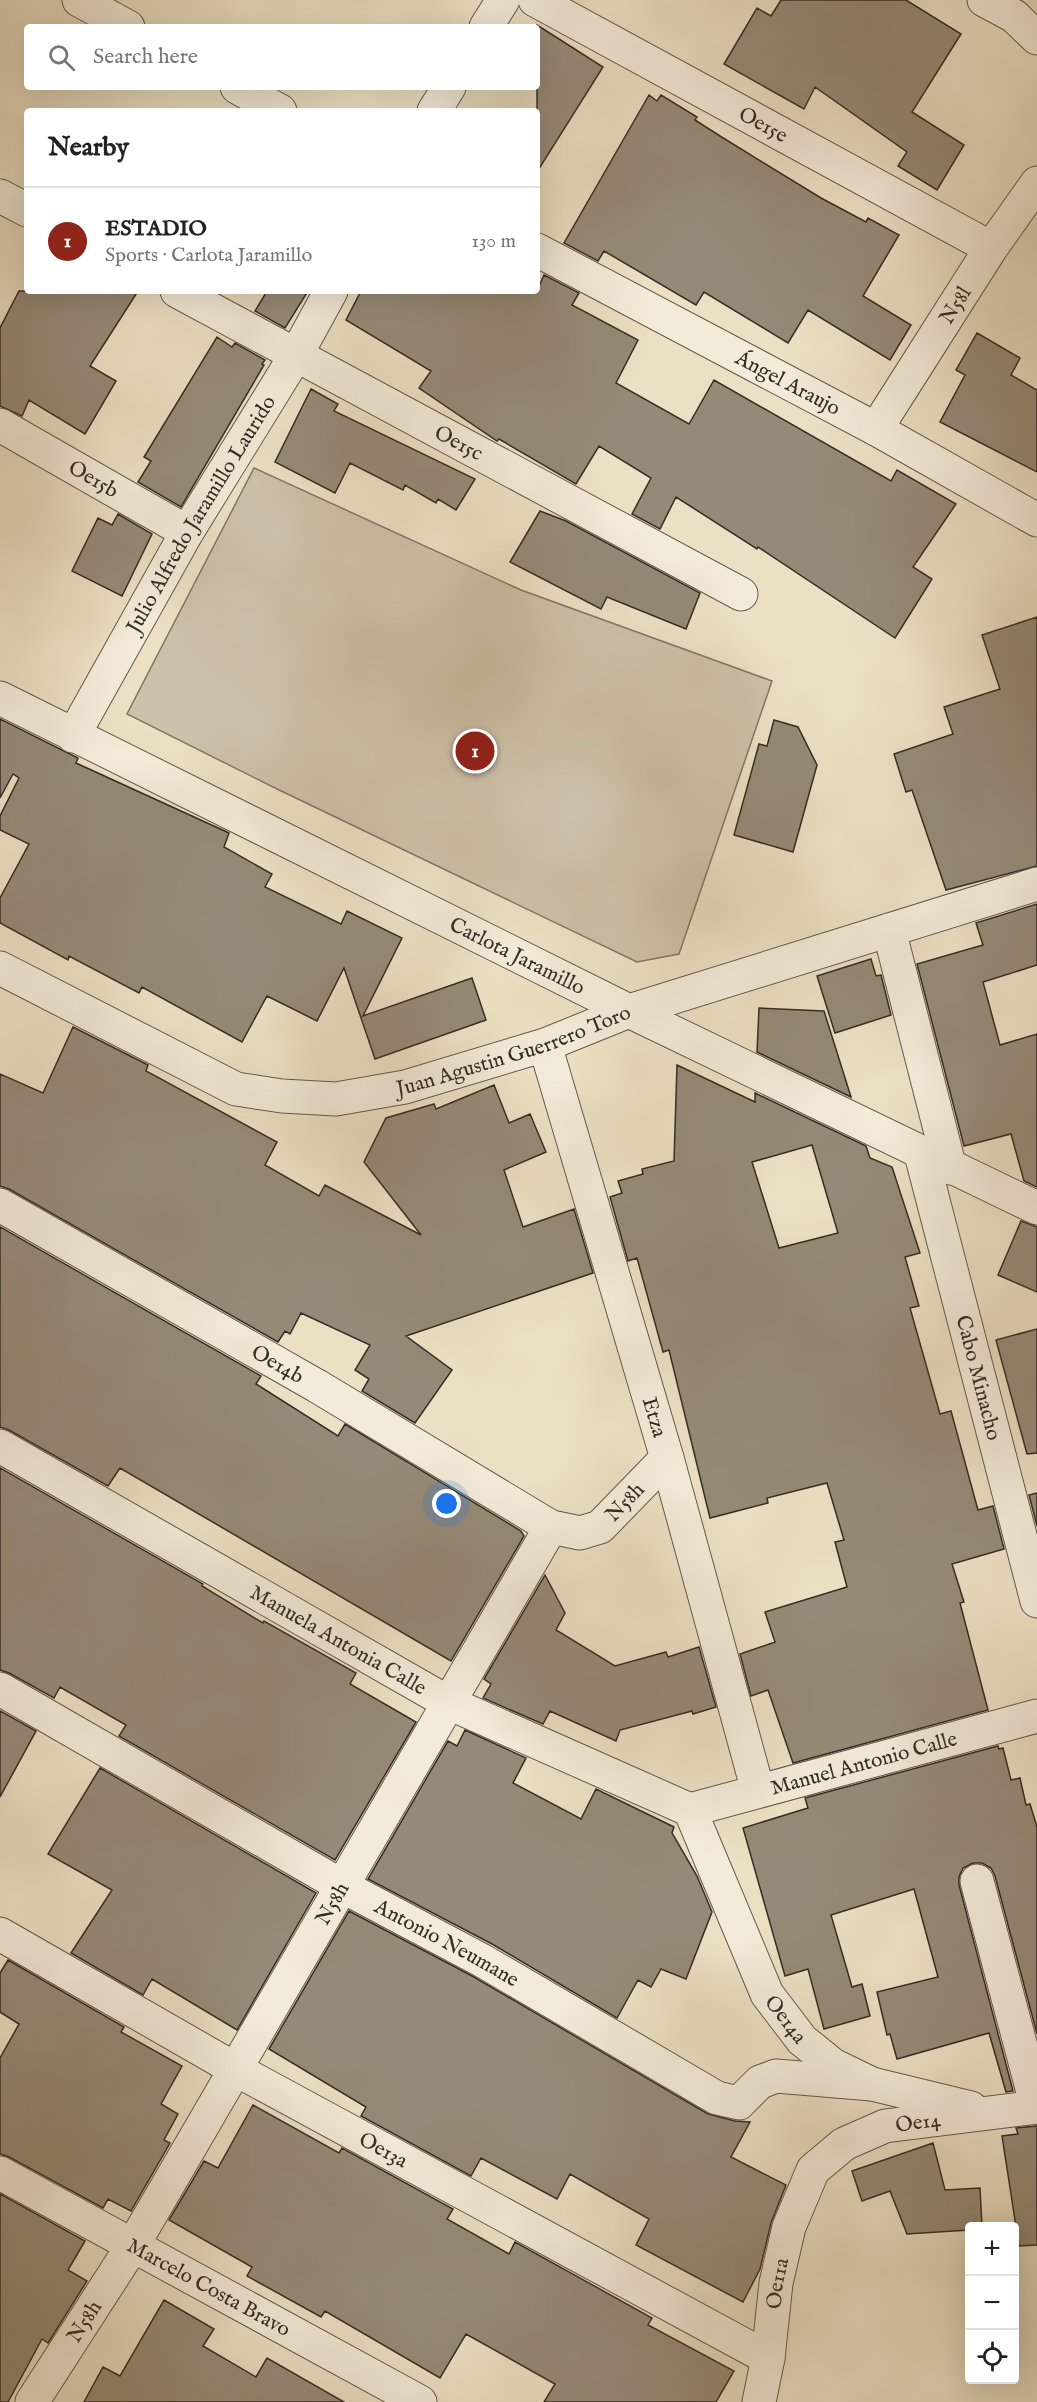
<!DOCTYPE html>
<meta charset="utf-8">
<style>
:root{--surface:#fff;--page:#f2f2f2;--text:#222;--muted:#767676;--line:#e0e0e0;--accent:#8f2418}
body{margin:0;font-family:"IM FELL English",serif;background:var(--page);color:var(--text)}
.controls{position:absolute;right:18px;bottom:18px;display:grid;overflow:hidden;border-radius:6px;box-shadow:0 6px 24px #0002}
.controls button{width:54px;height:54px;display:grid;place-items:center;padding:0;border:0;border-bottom:2px solid var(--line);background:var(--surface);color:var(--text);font:30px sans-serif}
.you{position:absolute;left:447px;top:1504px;width:21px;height:21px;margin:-15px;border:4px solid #fff;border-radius:50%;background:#1a73e8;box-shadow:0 0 0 9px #1a73e833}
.badge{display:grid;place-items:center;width:39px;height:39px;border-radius:50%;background:var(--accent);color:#fff;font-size:20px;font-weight:700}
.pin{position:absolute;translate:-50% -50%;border:3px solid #fff;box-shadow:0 2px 6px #0006}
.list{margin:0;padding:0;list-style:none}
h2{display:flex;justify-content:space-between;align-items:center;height:78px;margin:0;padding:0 24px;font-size:26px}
h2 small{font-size:20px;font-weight:400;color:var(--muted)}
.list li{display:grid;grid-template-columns:39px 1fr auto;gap:18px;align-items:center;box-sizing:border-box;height:108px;padding:0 24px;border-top:2px solid var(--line)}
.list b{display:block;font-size:22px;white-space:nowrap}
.list p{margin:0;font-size:20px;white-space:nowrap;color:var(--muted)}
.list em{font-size:20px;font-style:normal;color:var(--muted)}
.icon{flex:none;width:33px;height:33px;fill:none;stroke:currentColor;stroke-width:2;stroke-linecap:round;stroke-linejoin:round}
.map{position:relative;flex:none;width:1037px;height:2402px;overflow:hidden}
.search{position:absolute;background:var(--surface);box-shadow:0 6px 24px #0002;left:24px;top:24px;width:516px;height:66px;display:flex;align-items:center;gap:15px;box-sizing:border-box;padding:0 21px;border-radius:6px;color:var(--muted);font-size:22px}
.panel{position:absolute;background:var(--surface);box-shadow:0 6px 24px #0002;left:24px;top:108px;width:516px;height:186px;border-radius:6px}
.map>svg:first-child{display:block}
.green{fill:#cdc1a9;stroke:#827666;stroke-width:1.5}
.building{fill:#958a77;stroke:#362c24;stroke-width:1.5;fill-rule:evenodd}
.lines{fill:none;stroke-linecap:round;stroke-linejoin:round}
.minor-casing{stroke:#64594c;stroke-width:35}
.minor{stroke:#f3ebd9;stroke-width:33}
.labels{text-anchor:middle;stroke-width:4.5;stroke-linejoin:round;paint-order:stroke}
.street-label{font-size:21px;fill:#362c24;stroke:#f3ebd9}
</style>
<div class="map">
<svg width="1037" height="2402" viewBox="0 0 1037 2402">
<rect width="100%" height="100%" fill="#ece0c4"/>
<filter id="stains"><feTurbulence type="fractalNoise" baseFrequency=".00333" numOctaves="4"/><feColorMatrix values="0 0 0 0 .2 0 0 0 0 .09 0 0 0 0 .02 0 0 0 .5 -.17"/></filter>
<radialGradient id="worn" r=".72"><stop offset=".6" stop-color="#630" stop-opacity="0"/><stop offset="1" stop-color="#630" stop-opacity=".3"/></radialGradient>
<path class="green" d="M 254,468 L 521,590 L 772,681 L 679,954 L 637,962 L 275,788 L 127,714 Z"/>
<path class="building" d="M 781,0 L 906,0 L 961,34 L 912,112 L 964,145 L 937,190 L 898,166 L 907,152 L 815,87 L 804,109 L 724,64 L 757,8 L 771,16 Z
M 537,25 L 603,67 L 537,172 Z
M 649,95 L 657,101 L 661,95 L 697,117 L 695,120 L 720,136 L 821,198 L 866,222 L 868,218 L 899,235 L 863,296 L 911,325 L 890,360 L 808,310 L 788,343 L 704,292 L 696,305 L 604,251 L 598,261 L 564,243 Z
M 544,275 L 579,293 L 572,305 L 638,340 L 616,383 L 689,424 L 714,380 L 891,481 L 897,470 L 956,504 L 913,567 L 932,579 L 895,638 L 758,547 L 757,549 L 676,497 L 660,529 L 632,514 L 651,478 L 599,446 L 576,484 L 499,439 L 497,441 L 419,388 L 431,371 L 346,320 L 361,291 L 537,291 Z
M 19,291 L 138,291 L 90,366 L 116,381 L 85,434 L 29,400 L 22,416 L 0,406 L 0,328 Z
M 267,291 L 308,291 L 285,328 L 255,311 Z
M 977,333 L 1020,358 L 1011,375 L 1037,390 L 1037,472 L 940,422 L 965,375 L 956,370 Z
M 217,337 L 232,347 L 235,343 L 265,360 L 262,364 L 264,365 L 181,507 L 138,482 L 151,461 L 144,457 Z
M 311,389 L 338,404 L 334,411 L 475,479 L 456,510 L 438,499 L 436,503 L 405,485 L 403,490 L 350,463 L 335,493 L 275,462 Z
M 540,511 L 566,521 L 700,593 L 686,629 L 607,597 L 601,609 L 510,562 Z
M 118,514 L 152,534 L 122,596 L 72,571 L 98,518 L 112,525 Z
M 1037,617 L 1037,866 L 946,890 L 912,790 L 906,792 L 894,754 L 953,734 L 944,707 L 1000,689 L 982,635 Z
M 0,719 L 78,758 L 76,763 L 229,833 L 224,847 L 272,874 L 265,887 L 341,924 L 347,911 L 402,938 L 363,1016 L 472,978 L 486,1020 L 375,1059 L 344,968 L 317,1021 L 267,996 L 242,1042 L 142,987 L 139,993 L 69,956 L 68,960 L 0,923 L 0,898 L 29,844 L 0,830 L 0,816 L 19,778 L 13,774 L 0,798 Z
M 774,720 L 798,727 L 817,765 L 793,852 L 734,835 L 759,744 L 767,746 Z
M 1037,904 L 1037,965 L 983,982 L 1000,1045 L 1037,1034 L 1037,1187 L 1024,1181 L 1011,1134 L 964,1146 L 917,964 L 983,945 L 976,923 Z
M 871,959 L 876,976 L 881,975 L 891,1015 L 835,1033 L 817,976 Z
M 759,1008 L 824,1011 L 851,1097 L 757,1052 Z
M 73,1027 L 148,1065 L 146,1071 L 277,1142 L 265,1165 L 319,1196 L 325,1185 L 421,1235 L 364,1162 L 386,1118 L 434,1104 L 436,1109 L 494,1085 L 509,1123 L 530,1114 L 546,1152 L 504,1170 L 523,1227 L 574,1209 L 593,1273 L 406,1336 L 452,1370 L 415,1423 L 362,1391 L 369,1379 L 355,1370 L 370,1345 L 301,1313 L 290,1334 L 285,1331 L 278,1342 L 9,1189 L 0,1186 L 0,1074 L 43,1093 Z
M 677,1065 L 755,1102 L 755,1093 L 866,1146 L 870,1158 L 892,1167 L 920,1253 L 905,1257 L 919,1306 L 910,1308 L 940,1414 L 951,1411 L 978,1510 L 993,1506 L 1004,1549 L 952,1564 L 964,1602 L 960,1603 L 988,1710 L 793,1763 L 768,1690 L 751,1696 L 740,1654 L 775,1642 L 765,1612 L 847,1587 L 835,1542 L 844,1540 L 827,1483 L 767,1498 L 768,1503 L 710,1518 L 669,1350 L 663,1352 L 637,1258 L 628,1261 L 610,1197 L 622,1193 L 618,1181 L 643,1174 L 642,1169 L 674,1161 ZM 812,1145 L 838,1233 L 779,1248 L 752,1162 Z
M 1021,1221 L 1037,1227 L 1037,1292 L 998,1275 Z
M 0,1227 L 261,1376 L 256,1384 L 338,1436 L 345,1424 L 521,1531 L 524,1536 L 451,1661 L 120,1468 L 108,1486 L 9,1430 L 0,1427 Z
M 1037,1329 L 1037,1453 L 1027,1454 L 996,1340 Z
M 0,1468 L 203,1584 L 202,1586 L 263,1623 L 264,1621 L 356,1673 L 350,1684 L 416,1722 L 335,1860 L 119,1736 L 126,1725 L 60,1687 L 54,1698 L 9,1673 L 0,1670 Z
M 1037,1493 L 1037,1526 L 1029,1495 Z
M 545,1575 L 565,1613 L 556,1630 L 615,1666 L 666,1652 L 668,1657 L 699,1647 L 716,1707 L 693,1714 L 692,1711 L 620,1730 L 616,1741 L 550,1711 L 543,1724 L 483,1698 L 491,1684 L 484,1679 Z
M 0,1711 L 36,1731 L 0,1797 Z
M 465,1730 L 526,1758 L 513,1783 L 581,1819 L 596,1789 L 674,1827 L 672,1833 L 697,1876 L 712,1912 L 686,1979 L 661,1969 L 651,1987 L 638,1980 L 617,2018 L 492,1944 L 368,1879 L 448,1741 L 457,1746 Z
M 998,1746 L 999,1749 L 1003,1748 L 1011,1780 L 1020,1778 L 1026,1805 L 1030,1804 L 1037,1827 L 1037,2034 L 995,1876 L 991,1868 L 982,1863 L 973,1863 L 963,1868 L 959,1877 L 959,1885 L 1013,2091 L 1006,2092 L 989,2033 L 897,2059 L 890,2034 L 887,2035 L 877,1992 L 938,1977 L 914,1889 L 831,1915 L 852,1987 L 862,1984 L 870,2016 L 824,2029 L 808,1969 L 785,1976 L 743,1828 L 808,1808 L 805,1798 Z
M 100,1768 L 316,1893 L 237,2030 L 152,1979 L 143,1995 L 71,1953 L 112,1890 L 48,1854 Z
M 349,1911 L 474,1977 L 708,2114 L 735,2121 L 750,2122 L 731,2157 L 786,2185 L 771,2223 L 760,2269 L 743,2302 L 636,2245 L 649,2219 L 570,2174 L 557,2199 L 481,2158 L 471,2176 L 361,2116 L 366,2107 L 269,2049 Z
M 8,1960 L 124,2027 L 121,2032 L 182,2066 L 161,2104 L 178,2114 L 164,2140 L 170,2143 L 131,2211 L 108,2199 L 103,2208 L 9,2157 L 0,2154 L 0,2058 L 19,2024 L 0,2012 L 0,1973 Z
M 253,2105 L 339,2153 L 342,2148 L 453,2209 L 447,2219 L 509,2254 L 515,2242 L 652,2318 L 648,2325 L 734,2371 L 716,2402 L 544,2402 L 555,2384 L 466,2334 L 440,2378 L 325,2311 L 321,2317 L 247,2276 L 252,2267 L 169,2220 L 204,2161 L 218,2168 Z
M 1037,2126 L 1037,2245 L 1019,2246 L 1002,2136 L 1018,2134 L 1016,2128 Z
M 933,2143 L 945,2190 L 980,2188 L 982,2226 L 969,2226 L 969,2230 L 907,2234 L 890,2191 L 862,2201 L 852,2171 Z
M 0,2194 L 85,2241 L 68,2270 L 87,2281 L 48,2343 L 42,2339 L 8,2402 L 0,2402 Z
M 164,2300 L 214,2329 L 203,2346 L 256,2377 L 267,2358 L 344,2402 L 84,2402 L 103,2367 L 120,2376 Z"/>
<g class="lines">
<defs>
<g id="minor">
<path d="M 79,0 L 128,27"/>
<path id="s1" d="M 535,0 L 991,248"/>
<path d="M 984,0 L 1014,16 L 1037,38"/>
<path d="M 486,27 L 503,0"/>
<path d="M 237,87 L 280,111"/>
<path d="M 434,111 L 449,87"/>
<path d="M 0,196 L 27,210"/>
<path id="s2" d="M 537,250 L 876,429 L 1037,520"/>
<path id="s3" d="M 177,291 L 741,594"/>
<path id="s4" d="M 0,425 L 187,532"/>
<path id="s5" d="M 876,429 L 991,248 L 1037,183"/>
<path id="s6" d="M 0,698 L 629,1011 L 1037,1208"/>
<path id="s7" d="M 73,736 L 187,532 L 296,355 L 331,291"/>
<path d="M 889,930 L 950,1168"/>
<path id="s8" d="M 0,968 L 236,1089 L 282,1096 L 336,1099 L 405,1087 L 545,1045 L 629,1011 L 1037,884"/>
<path id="s9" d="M 545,1045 L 667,1458 L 758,1791"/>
<path id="s10" d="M 921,1154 L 1037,1601"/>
<path id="s11" d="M 0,1205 L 317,1386 L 551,1527 L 580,1533 L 600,1527 L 667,1458"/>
<path id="s12" d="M 0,1446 L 449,1703 L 690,1810"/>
<path id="s13" d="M 0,1689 L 342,1886 L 483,1961 L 717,2098 L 739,2103 L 760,2082 L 776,2076 L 872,2084"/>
<path id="s14" d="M 690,1810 L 767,1994 L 802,2040 L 833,2065 L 872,2084 L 971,2108"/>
<path id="s15" d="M 690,1810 L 1037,1716"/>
<path id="s16" d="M 0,1934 L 235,2069 L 768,2358"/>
<path id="s17" d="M 0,2173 L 420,2402"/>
<path id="s18" d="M 32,2402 L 133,2245 L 551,1527"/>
<path id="s19" d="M 759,2402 L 768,2358 L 776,2283 L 789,2227 L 813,2170 L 844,2144 L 885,2126 L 1037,2107 L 977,1881"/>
</g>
</defs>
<use href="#minor" class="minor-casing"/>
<use href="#minor" class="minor"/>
</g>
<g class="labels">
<g class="street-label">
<text dy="7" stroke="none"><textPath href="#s1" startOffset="260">Oe15e</textPath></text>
<text dy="7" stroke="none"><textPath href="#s5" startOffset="147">N58l</textPath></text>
<text dy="7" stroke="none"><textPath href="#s2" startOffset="284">Ángel Araujo</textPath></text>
<text dy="7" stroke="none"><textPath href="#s3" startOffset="320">Oe15c</textPath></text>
<text dy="7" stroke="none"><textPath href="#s4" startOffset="108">Oe15b</textPath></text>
<text dy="7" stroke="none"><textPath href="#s7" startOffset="256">Julio Alfredo Jaramillo Laurido</textPath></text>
<text dy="7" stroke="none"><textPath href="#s6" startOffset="578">Carlota Jaramillo</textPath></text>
<text dy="7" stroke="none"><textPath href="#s8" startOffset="550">Juan Agustin Guerrero Toro</textPath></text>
<text dy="7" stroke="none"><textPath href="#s11" startOffset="320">Oe14b</textPath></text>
<text dy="7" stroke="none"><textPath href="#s10" startOffset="231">Cabo Minacho</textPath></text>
<text dy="7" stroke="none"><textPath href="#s9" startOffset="388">Etza</textPath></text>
<text dy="7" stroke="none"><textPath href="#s11" startOffset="724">N58h</textPath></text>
<text dy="7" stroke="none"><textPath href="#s12" startOffset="390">Manuela Antonia Calle</textPath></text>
<text dy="7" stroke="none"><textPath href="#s15" startOffset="180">Manuel Antonio Calle</textPath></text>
<text dy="7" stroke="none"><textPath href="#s18" startOffset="582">N58h</textPath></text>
<text dy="7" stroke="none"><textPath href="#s13" startOffset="514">Antonio Neumane</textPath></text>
<text dy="7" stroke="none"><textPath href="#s14" startOffset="231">Oe14a</textPath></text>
<text dy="7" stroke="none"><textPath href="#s19" startOffset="358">Oe14</textPath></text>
<text dy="7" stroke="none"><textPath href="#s16" startOffset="440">Oe13a</textPath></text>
<text dy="7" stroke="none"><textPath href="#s19" startOffset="120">Oe11a</textPath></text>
<text dy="7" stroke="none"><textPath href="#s17" startOffset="238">Marcelo Costa Bravo</textPath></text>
<text dy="7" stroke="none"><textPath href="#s18" startOffset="96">N58h</textPath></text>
</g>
</g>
<rect width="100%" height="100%" filter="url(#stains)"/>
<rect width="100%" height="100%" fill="url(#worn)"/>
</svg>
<div class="controls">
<button>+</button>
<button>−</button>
<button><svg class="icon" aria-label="locate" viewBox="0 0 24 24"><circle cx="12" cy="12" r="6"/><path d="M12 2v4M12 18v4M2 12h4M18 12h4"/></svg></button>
</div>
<div class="you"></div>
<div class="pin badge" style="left:475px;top:751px">1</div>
<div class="search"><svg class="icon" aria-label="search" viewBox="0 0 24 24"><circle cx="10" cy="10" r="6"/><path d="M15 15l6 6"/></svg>Search here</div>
<section class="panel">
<h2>Nearby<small></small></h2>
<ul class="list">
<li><span class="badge">1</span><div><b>ESTADIO</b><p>Sports · Carlota Jaramillo</p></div><em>130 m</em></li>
</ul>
</section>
</div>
